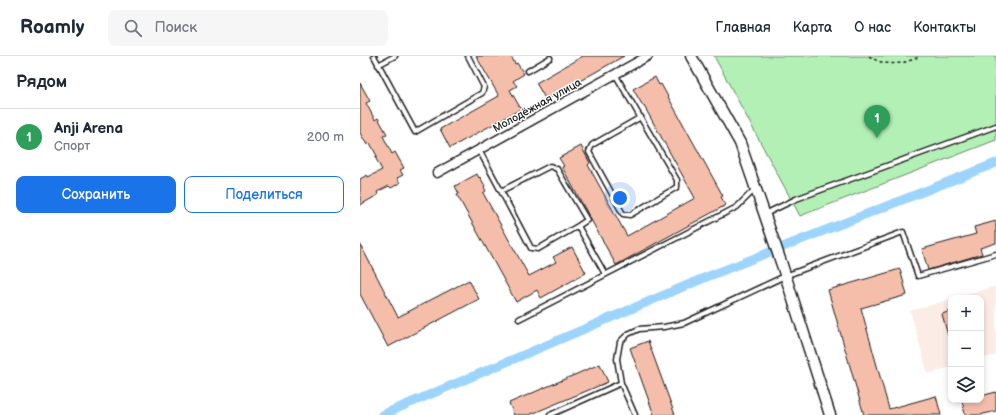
<!DOCTYPE html>
<html lang="ru">
<meta charset="utf-8">
<style>
:root{--surface:#fff;--page:#f6f6f7;--text:#1f2937;--muted:#747a83;--line:#e0e1e3;--accent:#1a73e8}
body{margin:0;font-family:"Balsamiq Sans",sans-serif;background:var(--page);color:var(--text)}
.controls{position:absolute;right:12px;bottom:12px;display:grid;overflow:hidden;border-radius:8px;box-shadow:0 2px 6px #0003}
.controls button{width:36px;height:36px;display:grid;place-items:center;padding:0;border:0;border-bottom:1px solid var(--line);background:var(--surface);color:var(--text);font:20px sans-serif}
.you{position:absolute;left:260px;top:142px;width:14px;height:14px;margin:-10px;border:3px solid #fff;border-radius:50%;background:#1a73e8;box-shadow:0 0 0 6px #1a73e833}
.badge{display:grid;place-items:center;width:26px;height:26px;border-radius:50%;background:var(--accent);color:#fff;font-size:13px;font-weight:700}
.pin{position:absolute;translate:-50% -33px;filter:drop-shadow(0 1px 2px #0008)}
.pin::after{content:'';position:absolute;top:21px;width:14px;height:12px;background:inherit;clip-path:polygon(0 0,100% 0,50% 100%)}
.list{margin:0;padding:0;list-style:none}
h2{display:flex;justify-content:space-between;align-items:center;height:52px;margin:0;padding:0 16px;font-size:17px}
h2 small{font-size:13px;font-weight:400;color:var(--muted)}
.list li{display:grid;grid-template-columns:26px 1fr auto;gap:12px;align-items:center;box-sizing:border-box;height:56px;padding:0 16px;border-top:1px solid var(--line)}
.list b{display:block;font-size:15px;white-space:nowrap}
.list p{margin:0;font-size:13px;white-space:nowrap;color:var(--muted)}
.list em{font-size:13px;font-style:normal;color:var(--muted)}
.actions{display:flex;gap:8px;padding:12px 16px}
.actions a{flex:1;padding:9px 0;border:1px solid var(--accent);border-radius:8px;text-align:center;font-size:14px;color:var(--accent)}
.actions .main{background:var(--accent);color:#fff}
.icon{flex:none;width:22px;height:22px;fill:none;stroke:currentColor;stroke-width:2;stroke-linecap:round;stroke-linejoin:round}
.map{position:relative;flex:none;width:636px;height:359px;overflow:hidden}
header{display:flex;align-items:center;gap:24px;box-sizing:border-box;height:56px;padding:0 20px;background:var(--surface);border-bottom:1px solid var(--line)}
header strong{font-size:19px}
nav{display:flex;gap:22px;margin-inline-start:auto;font-size:14px}
.search{width:280px;height:36px;background:var(--page);display:flex;align-items:center;gap:10px;box-sizing:border-box;padding:0 14px;border-radius:8px;color:var(--muted);font-size:15px}
main{display:flex}
aside{flex:1;background:var(--surface)}
.map>svg:first-child{display:block}
.built{fill:#fcece6}
.green{fill:#b3f0b6;stroke:#688669}
.lines{fill:none;stroke-linecap:round;stroke-linejoin:round}
.canal{stroke:#9dd4fc;stroke-width:9}
.building{fill:#f5beaa;stroke:#1c1c1c}
.service-casing{stroke:#1c1c1c;stroke-width:7}
.minor-casing{stroke:#1c1c1c;stroke-width:11}
.tertiary-casing{stroke:#1c1c1c;stroke-width:13}
.path{stroke:#1c1c1c;stroke-width:1.5;stroke-dasharray:3 3;stroke-linecap:butt}
.service{stroke:#fff;stroke-width:4}
.minor{stroke:#fff;stroke-width:8}
.tertiary{stroke:#fff;stroke-width:10}
.labels{text-anchor:middle;stroke-width:3;stroke-linejoin:round;paint-order:stroke}
.street-label{font-size:11px;fill:#1c1c1c;stroke:#fff}
</style>
<header>
<strong>Roamly</strong>
<div class="search"><svg class="icon" aria-label="search" viewBox="0 0 24 24"><circle cx="10" cy="10" r="6"/><path d="M15 15l6 6"/></svg>Поиск</div>
<nav><a>Главная</a><a>Карта</a><a>О нас</a><a>Контакты</a></nav>
</header>
<main>
<aside>
<h2>Рядом<small></small></h2>
<ul class="list">
<li><span class="badge" style="background:#2e9e5b">1</span><div><b>Anji Arena</b><p>Спорт</p></div><em>200 m</em></li>
</ul>
<div class="actions"><a class="main">Сохранить</a><a>Поделиться</a></div>
</aside>
<div class="map">
<svg width="636" height="359" viewBox="0 0 636 359">
<rect width="100%" height="100%" fill="#fff"/>
<filter id="ink" filterUnits="userSpaceOnUse"><feTurbulence type="fractalNoise" baseFrequency=".025" numOctaves="2"/><feDisplacementMap in="SourceGraphic" scale="8" xChannelSelector="R" yChannelSelector="G"/><feConvolveMatrix kernelMatrix="1 2 1 2 8 2 1 2 1" color-interpolation-filters="sRGB"/></filter>
<g filter="url(#ink)">
<path class="built" d="M 636,230 L 636,299 L 621,303 L 621,242 L 594,242 Z
M 591,243 L 591,311 L 568,318 L 550,255 Z"/>
<path class="green" d="M 354,0 L 636,0 L 636,84 L 440,160 Z"/>
<g class="lines">
<path class="canal" d="M 22,359 L 344,222 L 636,107"/>
</g>
<path class="building" d="M 116,0 L 151,0 L 155,8 L 157,7 L 164,18 L 153,25 L 157,30 L 150,34 L 161,53 L 90,92 L 80,73 L 139,40 Z
M 223,0 L 264,0 L 186,44 L 176,27 Z
M 295,21 L 299,29 L 301,28 L 363,140 L 361,141 L 366,149 L 256,209 L 202,111 L 204,110 L 199,102 L 221,90 L 230,107 L 228,109 L 267,180 L 335,142 L 284,50 L 283,50 L 273,33 Z
M 0,27 L 10,45 L 6,47 L 15,64 L 18,62 L 27,78 L 23,80 L 32,98 L 35,96 L 44,112 L 40,114 L 43,119 L 37,122 L 40,127 L 31,132 L 29,130 L 17,136 L 18,139 L 0,149 L 0,123 L 7,119 L 8,121 L 22,114 L 15,101 L 17,100 L 10,87 L 7,89 L 0,77 Z
M 117,118 L 119,122 L 120,121 L 125,130 L 124,131 L 126,135 L 123,137 L 169,220 L 196,206 L 193,201 L 212,191 L 226,217 L 181,242 L 177,234 L 156,246 L 97,139 L 99,138 L 95,130 Z
M 636,165 L 636,187 L 620,192 L 622,198 L 568,214 L 562,193 L 616,178 L 614,171 Z
M 0,188 L 38,261 L 109,224 L 119,243 L 28,291 L 0,238 Z
M 540,213 L 547,239 L 501,252 L 529,353 L 576,340 L 581,359 L 504,359 L 468,234 Z
M 591,255 L 591,283 L 589,283 L 582,258 Z
M 288,285 L 315,359 L 294,359 L 270,292 Z
M 240,308 L 248,326 L 169,359 L 154,359 L 149,347 Z
M 636,336 L 636,355 L 620,359 L 605,359 L 602,344 L 621,344 L 621,340 Z"/>
<g class="lines">
<defs>
<path id="service" d="M 14,0 L 55,76 L 122,37 L 124,31 L 108,0
M 18,9 L 35,0
M 168,15 L 190,2
M 255,18 L 317,124 L 317,131 L 270,159 L 263,158 L 229,96 L 232,89 L 281,61
M 119,94 L 141,135
M 405,158 L 436,143 L 636,70
M 218,170 L 227,164 L 197,113 L 190,110 L 141,135 L 171,192 L 178,193 L 218,170 L 245,218
M 159,263 L 377,151 L 395,133
M 190,359 L 261,327
M 275,359 L 261,327 L 257,303 L 260,286 L 268,278 L 279,273 L 304,271 L 324,267 L 425,220 L 543,176 L 558,220 L 636,198"/>
<path id="minor" d="M 77,117 L 288,0"/>
<path id="tertiary" d="M 331,0 L 380,87 L 422,209 L 470,359"/>
</defs>
<use href="#service" class="service-casing"/>
<use href="#minor" class="minor-casing"/>
<use href="#tertiary" class="tertiary-casing"/>
<path class="path" d="M 509,0 C 524,11 544,9 560,0"/>
<use href="#service" class="service"/>
<use href="#minor" class="minor"/>
<use href="#tertiary" class="tertiary"/>
</g>
</g>
<g class="labels">
<g class="street-label">
<text transform="translate(177 49) rotate(-29)" y="4">Молодёжная улица</text>
</g>
</g>
</svg>
<div class="controls">
<button>+</button>
<button>−</button>
<button><svg class="icon" aria-label="layers" viewBox="0 0 24 24"><path d="M12 4l9 5-9 5-9-5zM3 14l9 5 9-5"/></svg></button>
</div>
<div class="you"></div>
<div class="pin badge" style="left:517px;top:82px;background:#2e9e5b">1</div>
</div>
</main>
